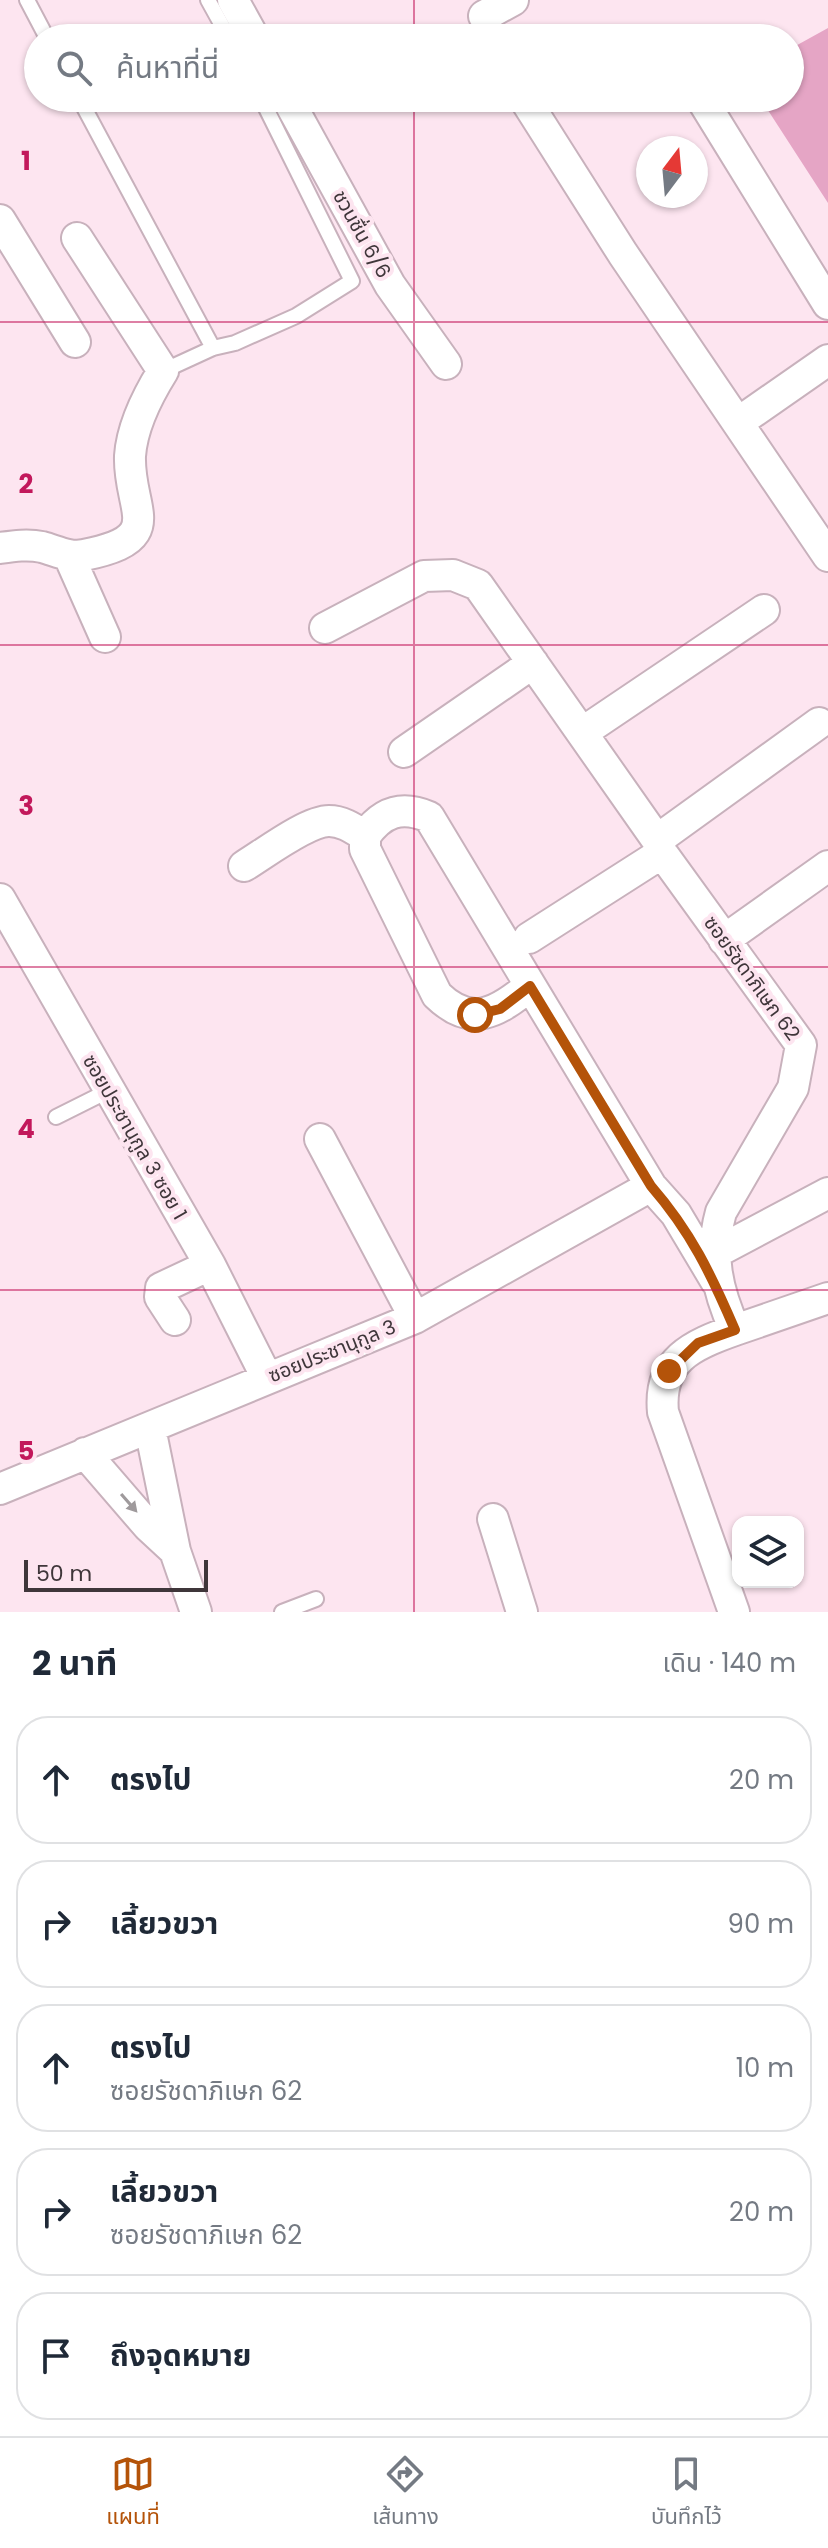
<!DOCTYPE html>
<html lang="th">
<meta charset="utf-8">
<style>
:root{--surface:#fff;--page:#f2f2f3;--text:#1f2937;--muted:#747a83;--line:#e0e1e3;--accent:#b45309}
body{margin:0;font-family:Poppins,"Noto Sans Thai",sans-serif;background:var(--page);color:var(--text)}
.controls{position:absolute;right:24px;bottom:24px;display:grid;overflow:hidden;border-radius:16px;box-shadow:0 2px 6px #0004}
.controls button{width:72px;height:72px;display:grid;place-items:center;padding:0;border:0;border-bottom:2px solid var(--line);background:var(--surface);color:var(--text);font:40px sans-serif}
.compass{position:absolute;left:636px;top:136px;width:72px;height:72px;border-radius:50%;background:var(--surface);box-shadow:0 2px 6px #0004;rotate:16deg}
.scale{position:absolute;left:24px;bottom:20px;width:184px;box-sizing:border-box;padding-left:8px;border:4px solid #3f363a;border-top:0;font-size:22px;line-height:28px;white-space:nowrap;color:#3f363a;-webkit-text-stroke:6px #fde5f0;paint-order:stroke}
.stop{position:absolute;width:24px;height:24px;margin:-18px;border:6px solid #b45309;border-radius:50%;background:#fff}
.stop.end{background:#b45309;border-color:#fff;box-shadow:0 2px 8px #0008}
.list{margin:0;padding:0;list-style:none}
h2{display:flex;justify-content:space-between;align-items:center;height:104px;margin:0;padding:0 32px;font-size:34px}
h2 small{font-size:26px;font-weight:400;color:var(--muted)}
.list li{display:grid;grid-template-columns:52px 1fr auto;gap:24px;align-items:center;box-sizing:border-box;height:128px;margin:0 16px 16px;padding:0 16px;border:2px solid var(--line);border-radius:32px}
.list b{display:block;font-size:30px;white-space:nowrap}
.list p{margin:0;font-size:26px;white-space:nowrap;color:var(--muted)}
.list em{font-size:26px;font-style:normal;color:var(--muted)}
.icon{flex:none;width:44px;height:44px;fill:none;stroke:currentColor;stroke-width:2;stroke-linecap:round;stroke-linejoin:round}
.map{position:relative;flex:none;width:828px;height:1612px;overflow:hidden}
.search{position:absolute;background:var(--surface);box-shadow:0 2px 6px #0004;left:24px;right:24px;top:24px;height:88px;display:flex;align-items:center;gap:20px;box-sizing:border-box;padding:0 28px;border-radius:44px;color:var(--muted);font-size:30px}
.sheet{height:824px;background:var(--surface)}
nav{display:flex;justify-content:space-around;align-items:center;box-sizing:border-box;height:112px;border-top:2px solid var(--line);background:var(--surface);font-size:22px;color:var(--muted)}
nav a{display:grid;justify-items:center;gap:4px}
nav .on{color:var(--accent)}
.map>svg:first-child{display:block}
.green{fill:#e5a5c5}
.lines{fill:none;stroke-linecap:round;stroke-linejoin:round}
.service-casing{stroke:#c8b1bc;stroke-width:18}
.minor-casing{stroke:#c8b1bc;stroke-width:34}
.service{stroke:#fff;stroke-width:14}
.minor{stroke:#fff;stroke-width:30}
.oneway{fill:#9f9a9c}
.route{stroke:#b45309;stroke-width:10}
.grid{fill:none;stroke:#c2185b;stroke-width:2;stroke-opacity:0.55}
.labels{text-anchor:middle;stroke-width:8;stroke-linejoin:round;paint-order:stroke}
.street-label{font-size:20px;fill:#3f363a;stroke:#fde5f0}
.grid-label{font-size:26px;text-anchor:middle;font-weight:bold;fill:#c2185b;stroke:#fde5f0;stroke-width:8;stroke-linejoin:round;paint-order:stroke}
</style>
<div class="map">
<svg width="828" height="1612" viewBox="0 0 828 1612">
<rect width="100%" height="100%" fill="#fde5f0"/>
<path class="green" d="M 828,28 L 828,203 L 760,98 L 790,98 L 790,49 Z"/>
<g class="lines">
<defs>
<path id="service" d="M 27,0 L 47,38
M 208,0 L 229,38
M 79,98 L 213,348
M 163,371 L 213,348 L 235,343 L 296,316 L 352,281 L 261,98
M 56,1117 L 108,1091
M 282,1612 L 316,1599"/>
<path id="minor" d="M 233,0 L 254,38
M 484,16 L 513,0
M 287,98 L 390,285 L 446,364
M 524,98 L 623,254 L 828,556
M 701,98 L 828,304
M 0,220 L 75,342
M 739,422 L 828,360
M 0,548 C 14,546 28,544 42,547 C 57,551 69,558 84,555 C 169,538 128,511 130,456 C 132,427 148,395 163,371 L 77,238
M 69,556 L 105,637
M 325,628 L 424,576 L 453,575 L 478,585 L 657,840 L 662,853 L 801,1045 L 793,1088 L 721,1212 C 709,1255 717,1290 735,1330 C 692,1345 658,1360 663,1412 L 734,1612
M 583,732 L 764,610
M 404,752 L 533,663
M 365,836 L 365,849 L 437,995 C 472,1029 497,1012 530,986
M 657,840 L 819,723
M 244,866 C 264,854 307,821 329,821 C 343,821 354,829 365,836 C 382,812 401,805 429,817 L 651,1186 L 676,1214 L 716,1281
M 0,899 L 210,1265 L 266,1376
M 529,938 L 662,853
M 724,940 L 828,866
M 320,1139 L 415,1318
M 715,1253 L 828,1193
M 175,1320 L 160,1297 L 161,1288 L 210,1265
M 735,1330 L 828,1298
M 150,1428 L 175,1551 L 196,1612
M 85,1453 L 148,1526 L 175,1551
M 0,1489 L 415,1318 L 651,1186
M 493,1519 L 522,1612"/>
</defs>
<use href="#service" class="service-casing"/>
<use href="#minor" class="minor-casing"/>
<use href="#service" class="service"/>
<use href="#minor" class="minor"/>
</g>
<defs><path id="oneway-solid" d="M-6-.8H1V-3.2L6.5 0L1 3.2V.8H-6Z" transform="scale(2)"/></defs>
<use class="oneway" href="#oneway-solid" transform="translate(129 1503) rotate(49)"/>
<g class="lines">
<path class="route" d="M 475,1015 L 500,1009 L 530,986 L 651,1186 C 691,1232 711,1274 735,1330 L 698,1343 L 669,1371"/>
</g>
<path class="grid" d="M 414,0 L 414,38M 414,98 L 414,1612M 0,322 L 828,322M 0,645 L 828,645M 0,967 L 828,967M 0,1290 L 828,1290"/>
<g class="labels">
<g class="street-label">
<text transform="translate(362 234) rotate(61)" y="7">ชวนชื่น 6/6</text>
<text transform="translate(752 978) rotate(54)" y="7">ซอยรัชดาภิเษก 62</text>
<text transform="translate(135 1137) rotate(60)" y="7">ซอยประชานุกูล 3 ซอย 1</text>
<text transform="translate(332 1351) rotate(-22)" y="7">ซอยประชานุกูล 3</text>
</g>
</g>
<g class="grid-label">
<text x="26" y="170">1</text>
<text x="26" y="493">2</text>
<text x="26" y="815">3</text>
<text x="26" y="1138">4</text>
<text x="26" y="1460">5</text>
</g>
</svg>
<div class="controls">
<button><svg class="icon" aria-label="layers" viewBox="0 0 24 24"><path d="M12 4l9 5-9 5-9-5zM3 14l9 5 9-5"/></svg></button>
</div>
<svg class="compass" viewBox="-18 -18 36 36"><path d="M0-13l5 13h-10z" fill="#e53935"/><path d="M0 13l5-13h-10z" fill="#747a83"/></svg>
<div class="scale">50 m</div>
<div class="stop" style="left:475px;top:1015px"></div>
<div class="stop end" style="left:669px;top:1371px"></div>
<div class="search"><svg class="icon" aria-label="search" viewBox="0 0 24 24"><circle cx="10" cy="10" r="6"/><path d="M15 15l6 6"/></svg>ค้นหาที่นี่</div>
</div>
<section class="sheet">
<h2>2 นาที<small>เดิน · 140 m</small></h2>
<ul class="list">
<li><svg class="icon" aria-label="ahead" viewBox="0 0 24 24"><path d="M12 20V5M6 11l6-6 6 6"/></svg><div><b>ตรงไป</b></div><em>20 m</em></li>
<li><svg class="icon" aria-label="right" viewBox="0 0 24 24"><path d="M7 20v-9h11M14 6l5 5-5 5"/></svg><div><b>เลี้ยวขวา</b></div><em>90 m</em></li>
<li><svg class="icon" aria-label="ahead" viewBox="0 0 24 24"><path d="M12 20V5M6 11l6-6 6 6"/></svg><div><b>ตรงไป</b><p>ซอยรัชดาภิเษก 62</p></div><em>10 m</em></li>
<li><svg class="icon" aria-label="right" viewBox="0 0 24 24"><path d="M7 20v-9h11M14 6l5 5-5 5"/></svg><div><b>เลี้ยวขวา</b><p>ซอยรัชดาภิเษก 62</p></div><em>20 m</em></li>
<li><svg class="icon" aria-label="arrive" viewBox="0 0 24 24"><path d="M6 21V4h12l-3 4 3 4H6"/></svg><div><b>ถึงจุดหมาย</b></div></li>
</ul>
</section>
<nav>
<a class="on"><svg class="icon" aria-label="map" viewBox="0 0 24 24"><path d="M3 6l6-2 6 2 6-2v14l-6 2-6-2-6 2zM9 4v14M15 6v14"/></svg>แผนที่</a>
<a><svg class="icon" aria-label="directions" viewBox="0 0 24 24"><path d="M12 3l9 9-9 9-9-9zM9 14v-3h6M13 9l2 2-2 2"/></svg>เส้นทาง</a>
<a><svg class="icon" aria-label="saved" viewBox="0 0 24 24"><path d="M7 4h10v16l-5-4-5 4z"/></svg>บันทึกไว้</a>
</nav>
